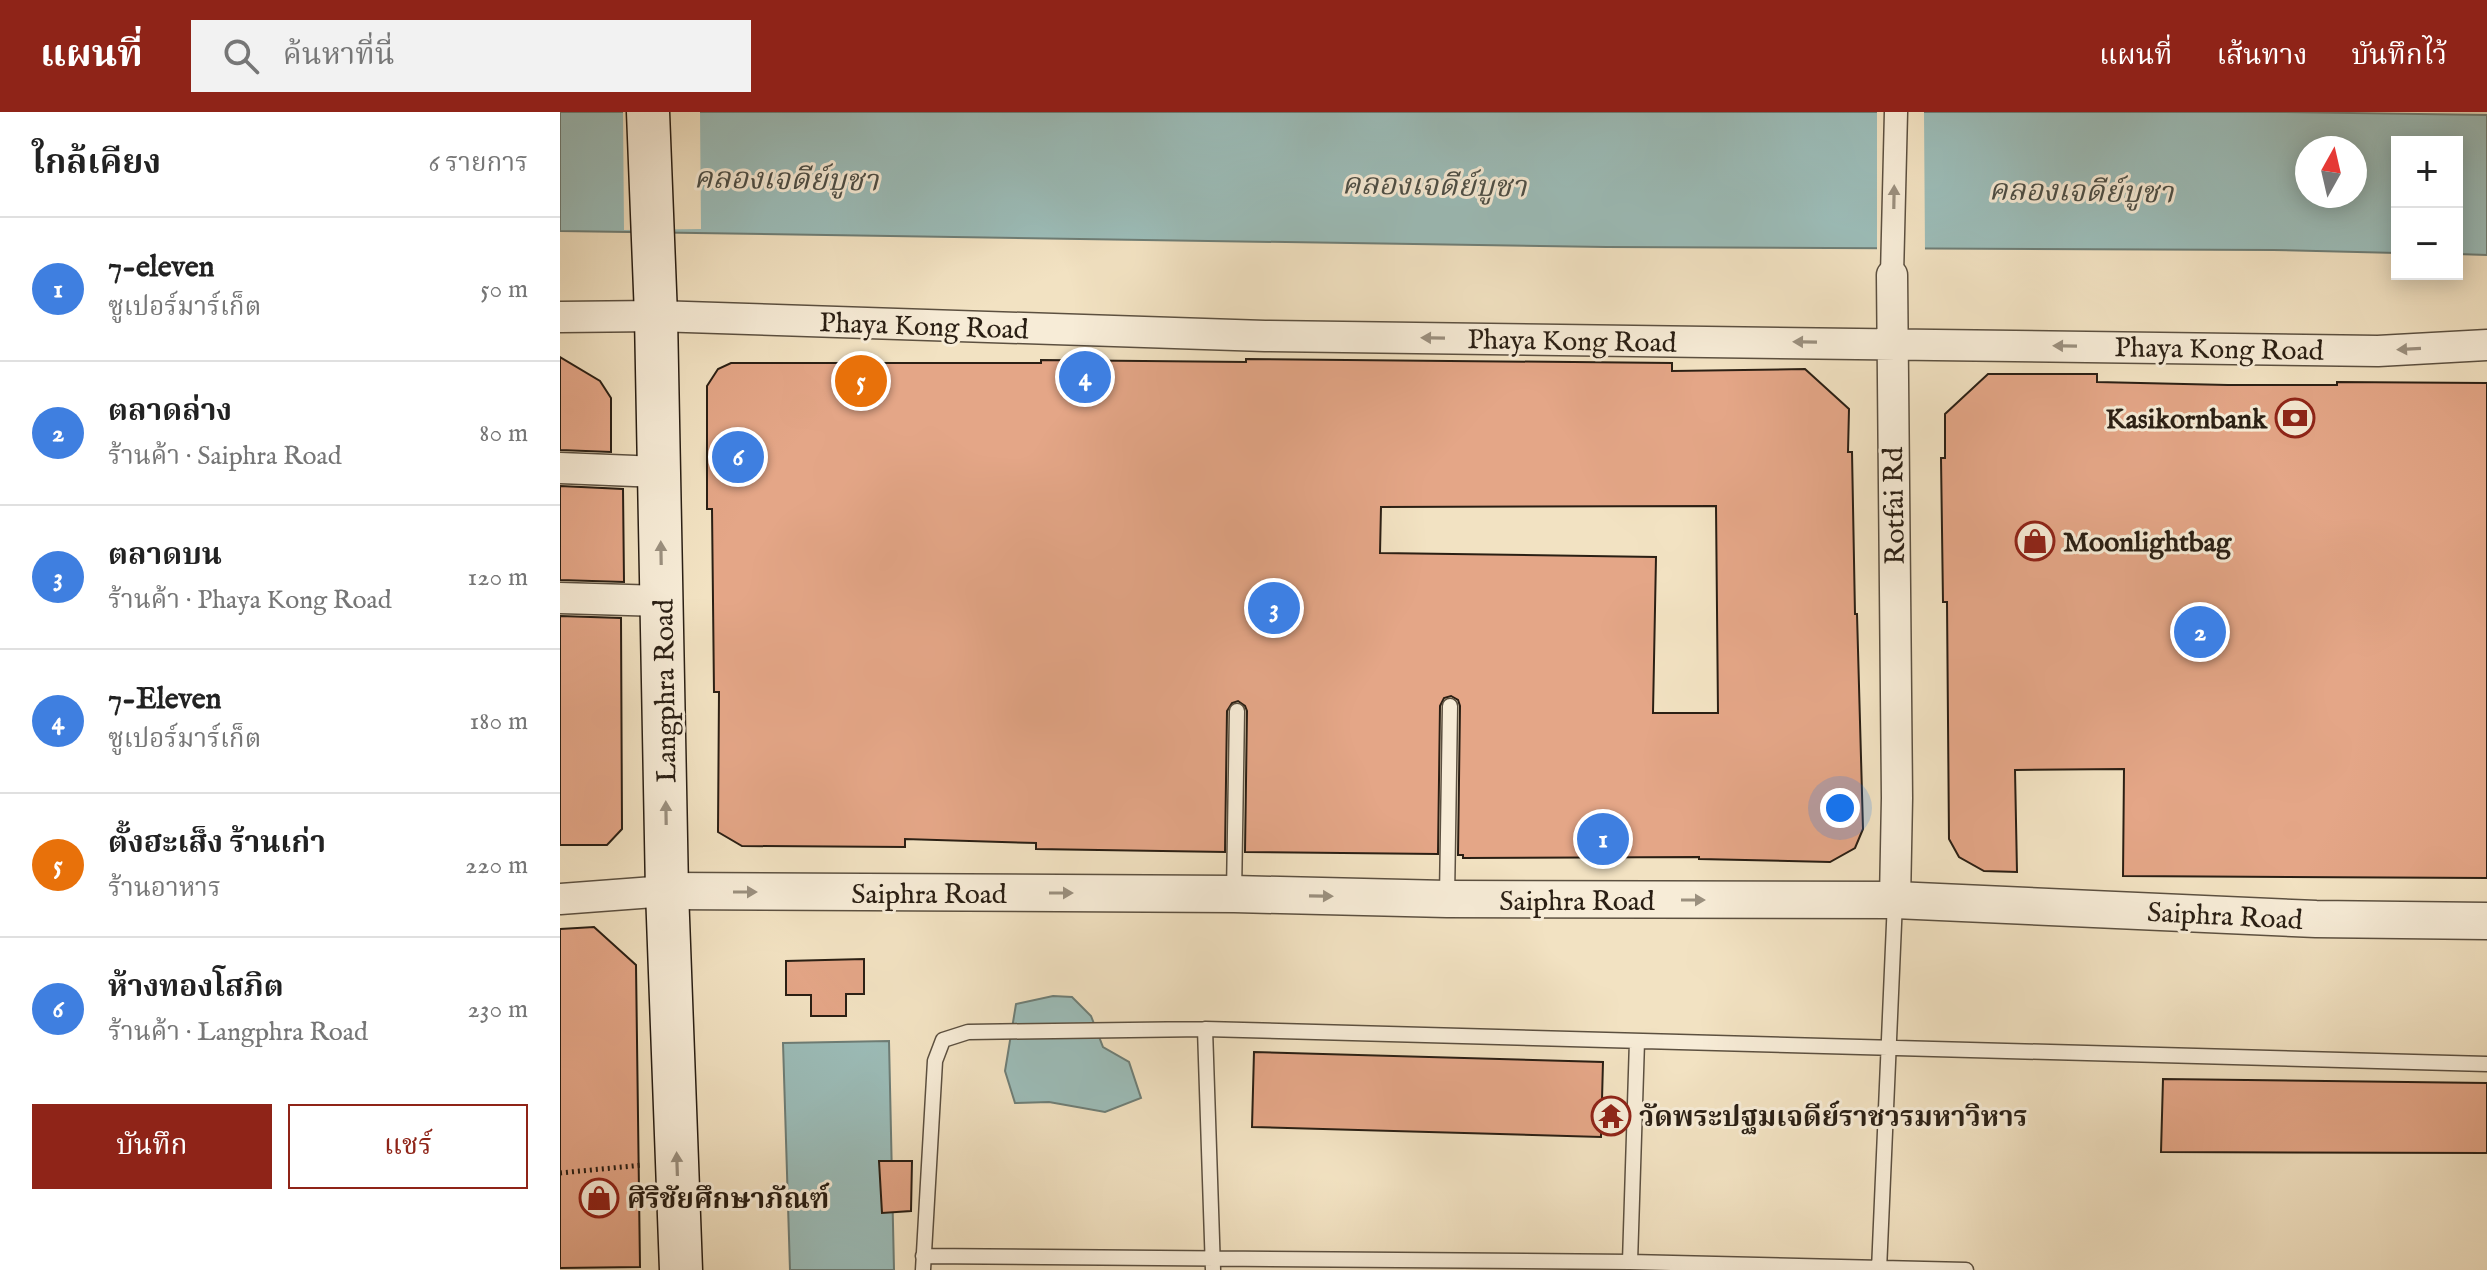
<!DOCTYPE html>
<html lang="th">
<meta charset="utf-8">
<style>
:root{--surface:#fff;--page:#f2f2f2;--text:#222;--muted:#767676;--line:#e0e0e0;--accent:#8f2418}
body{margin:0;font-family:"IM FELL English","Noto Serif Thai",serif;background:var(--page);color:var(--text)}
.controls{position:absolute;right:24px;top:24px;display:grid;overflow:hidden;border-radius:0px;box-shadow:0 4px 20px #0003}
.controls button{width:72px;height:72px;display:grid;place-items:center;padding:0;border:0;border-bottom:2px solid var(--line);background:var(--surface);color:var(--text);font:40px sans-serif}
.compass{position:absolute;left:1735px;top:24px;width:72px;height:72px;border-radius:50%;background:var(--surface);box-shadow:0 4px 20px #0003;rotate:8deg}
.you{position:absolute;left:1280px;top:696px;width:28px;height:28px;margin:-20px;border:6px solid #fff;border-radius:50%;background:#1a73e8;box-shadow:0 0 0 12px #1a73e833}
.badge{display:grid;place-items:center;width:52px;height:52px;border-radius:50%;background:var(--accent);color:#fff;font-size:26px;font-weight:700}
.pin{position:absolute;translate:-50% -50%;border:4px solid #fff;box-shadow:0 2px 8px #0006}
.list{margin:0;padding:0;list-style:none}
h2{display:flex;justify-content:space-between;align-items:center;height:104px;margin:0;padding:0 32px;font-size:34px}
h2 small{font-size:26px;font-weight:400;color:var(--muted)}
.list li{display:grid;grid-template-columns:52px 1fr auto;gap:24px;align-items:center;box-sizing:border-box;height:144px;padding:0 32px;border-top:2px solid var(--line)}
.list b{display:block;font-size:30px;white-space:nowrap}
.list p{margin:0;font-size:26px;white-space:nowrap;color:var(--muted)}
.list em{font-size:26px;font-style:normal;color:var(--muted)}
.actions{display:flex;gap:16px;padding:24px 32px}
.actions a{flex:1;padding:18px 0;border:2px solid var(--accent);border-radius:0px;text-align:center;font-size:28px;color:var(--accent)}
.actions .main{background:var(--accent);color:#fff}
.icon{flex:none;width:44px;height:44px;fill:none;stroke:currentColor;stroke-width:2;stroke-linecap:round;stroke-linejoin:round}
.map{position:relative;flex:none;width:1927px;height:1158px;overflow:hidden}
header{display:flex;align-items:center;gap:48px;box-sizing:border-box;height:112px;padding:0 40px;background:var(--accent);color:#fff}
header strong{font-size:38px}
nav{display:flex;gap:44px;margin-inline-start:auto;font-size:28px}
.search{width:560px;height:72px;background:var(--page);display:flex;align-items:center;gap:20px;box-sizing:border-box;padding:0 28px;border-radius:0px;color:var(--muted);font-size:30px}
main{display:flex}
aside{flex:1;background:var(--surface)}
.map>svg:first-child{display:block}
.water{fill:#9cbdb9;stroke:#6e7e77;stroke-width:2;fill-rule:evenodd}
.pier{fill:#f2e2c2}
.building{fill:#e4a687;stroke:#2a1f14;stroke-width:2;fill-rule:evenodd}
.lines{fill:none;stroke-linecap:round;stroke-linejoin:round}
.service-casing{stroke:#5c5040;stroke-width:17}
.pedestrian-casing{stroke:#5c5040;stroke-width:25}
.minor-casing{stroke:#5c5040;stroke-width:33}
.tertiary-casing{stroke:#5c5040;stroke-width:39}
.secondary-casing{stroke:#2a1f14;stroke-width:45}
.path{stroke:#2a1f14;stroke-width:5;stroke-dasharray:2 4;stroke-linecap:butt}
.service{stroke:#f7ecd7;stroke-width:14}
.pedestrian{stroke:#f7ecd7;stroke-width:22}
.minor{stroke:#f7ecd7;stroke-width:30}
.tertiary{stroke:#f7ecd7;stroke-width:36}
.secondary{stroke:#f7ecd7;stroke-width:42}
.oneway{fill:#9b907f}
.labels{text-anchor:middle;stroke-width:6;stroke-linejoin:round;paint-order:stroke}
.street-label{font-size:28px;fill:#2a1f14;stroke:#f7ecd7}
.poi-label{font-size:28px;font-weight:bold;fill:#2a1f14;stroke:#f7ecd7;text-anchor:start}
.water-label{font-size:30px;font-style:italic;fill:#4c4e46;stroke:#f7ecd7}
</style>
<header>
<strong>แผนที่</strong>
<div class="search"><svg class="icon" aria-label="search" viewBox="0 0 24 24"><circle cx="10" cy="10" r="6"/><path d="M15 15l6 6"/></svg>ค้นหาที่นี่</div>
<nav><a>แผนที่</a><a>เส้นทาง</a><a>บันทึกไว้</a></nav>
</header>
<main>
<aside>
<h2>ใกล้เคียง<small>6 รายการ</small></h2>
<ul class="list">
<li><span class="badge" style="background:#3f7fe0">1</span><div><b>7-eleven</b><p>ซูเปอร์มาร์เก็ต</p></div><em>50 m</em></li>
<li><span class="badge" style="background:#3f7fe0">2</span><div><b>ตลาดล่าง</b><p>ร้านค้า · Saiphra Road</p></div><em>80 m</em></li>
<li><span class="badge" style="background:#3f7fe0">3</span><div><b>ตลาดบน</b><p>ร้านค้า · Phaya Kong Road</p></div><em>120 m</em></li>
<li><span class="badge" style="background:#3f7fe0">4</span><div><b>7-Eleven</b><p>ซูเปอร์มาร์เก็ต</p></div><em>180 m</em></li>
<li><span class="badge" style="background:#e8710a">5</span><div><b>ตั้งฮะเส็ง ร้านเก่า</b><p>ร้านอาหาร</p></div><em>220 m</em></li>
<li><span class="badge" style="background:#3f7fe0">6</span><div><b>ห้างทองโสภิต</b><p>ร้านค้า · Langphra Road</p></div><em>230 m</em></li>
</ul>
<div class="actions"><a class="main">บันทึก</a><a>แชร์</a></div>
</aside>
<div class="map">
<svg width="1927" height="1158" viewBox="0 0 1927 1158">
<rect width="100%" height="100%" fill="#f2e2c2"/>
<filter id="stains"><feTurbulence type="fractalNoise" baseFrequency=".0025" numOctaves="4"/><feColorMatrix values="0 0 0 0 .2 0 0 0 0 .09 0 0 0 0 .02 0 0 0 .5 -.17"/></filter>
<radialGradient id="worn" r=".72"><stop offset=".6" stop-color="#630" stop-opacity="0"/><stop offset="1" stop-color="#630" stop-opacity=".3"/></radialGradient>
<path class="water" d="M 0,0 L 1720,0 L 1927,3 L 1927,143 L 1897,142 L 1897,30 L 1837,30 L 1837,141 L 1713,138 L 1046,135 L 0,119 ZM 1747,36 L 1795,36 L 1795,84 L 1747,84 Z
M 493,884 L 512,885 L 531,904 L 543,935 L 569,950 L 581,986 L 545,1000 L 489,990 L 455,991 L 445,959 L 456,892 Z
M 329,929 L 334,1158 L 230,1158 L 223,931 Z"/>
<path class="pier" d="M 63,0 L 140,0 L 141,117 L 64,118 Z
M 1317,0 L 1364,0 L 1365,140 L 1317,140 Z"/>
<path class="building" d="M 0,245 L 40,269 L 51,286 L 51,340 L 0,338 Z
M 686,247 L 1112,251 L 1112,259 L 1245,257 L 1289,297 L 1288,340 L 1292,340 L 1295,502 L 1297,502 L 1303,717 L 1295,736 L 1270,750 L 1139,747 L 1139,745 L 903,746 L 903,743 L 898,743 L 900,594 L 898,588 L 891,584 L 884,586 L 880,594 L 878,742 L 685,740 L 687,599 L 685,594 L 678,589 L 672,591 L 667,599 L 665,740 L 476,737 L 476,731 L 345,727 L 345,735 L 182,734 L 158,720 L 159,580 L 154,580 L 152,397 L 147,397 L 147,274 L 158,257 L 171,251 L 481,251 L 481,248 L 686,250 ZM 1156,394 L 1158,601 L 1093,601 L 1096,445 L 820,441 L 821,395 Z
M 1428,262 L 1537,262 L 1537,270 L 1668,273 L 1777,273 L 1777,270 L 1927,271 L 1927,766 L 1563,764 L 1564,657 L 1455,658 L 1457,760 L 1424,759 L 1399,745 L 1389,727 L 1387,490 L 1383,490 L 1381,346 L 1385,346 L 1385,302 Z
M 0,374 L 63,377 L 64,470 L 0,468 Z
M 0,504 L 61,506 L 62,717 L 47,733 L 0,733 Z
M 34,815 L 76,853 L 80,1155 L 0,1156 L 0,817 Z
M 304,847 L 304,882 L 286,882 L 286,904 L 251,904 L 251,883 L 226,883 L 226,849 Z
M 694,940 L 1043,950 L 1041,1025 L 692,1015 Z
M 1603,967 L 1927,971 L 1927,1041 L 1601,1040 Z
M 319,1049 L 352,1049 L 351,1099 L 322,1101 Z"/>
<g class="lines">
<defs>
<path id="service" d="M 674,782 L 677,599
M 887,786 L 890,594
M 645,917 L 653,1158
M 363,1144 L 1070,1150 L 1406,1158
M 1070,1150 L 1077,929
M 363,1158 L 375,949 L 383,928 L 408,920 L 645,917 L 1927,952
M 1319,1158 L 1335,789"/>
<path id="pedestrian" d="M 1332,163 L 1336,0"/>
<path id="minor" d="M 1332,163 L 1337,686 L 1335,788
M 0,205 L 96,204 L 705,224 L 1818,239 L 1927,233
M 0,356 L 99,360
M 0,486 L 102,489
M 0,787 L 107,779"/>
<path id="tertiary" d="M 107,779 L 674,782 L 887,787 L 1335,788 L 1756,807 L 1927,809"/>
<path id="secondary" d="M 88,0 L 96,204 L 107,779 L 121,1158"/>
</defs>
<use href="#service" class="service-casing"/>
<use href="#pedestrian" class="pedestrian-casing"/>
<use href="#minor" class="minor-casing"/>
<use href="#tertiary" class="tertiary-casing"/>
<use href="#secondary" class="secondary-casing"/>
<path class="path" d="M 0,1061 L 83,1053"/>
<use href="#service" class="service"/>
<use href="#pedestrian" class="pedestrian"/>
<use href="#minor" class="minor"/>
<use href="#tertiary" class="tertiary"/>
<use href="#secondary" class="secondary"/>
</g>
<defs><path id="oneway-solid" d="M-6-.8H1V-3.2L6.5 0L1 3.2V.8H-6Z" transform="scale(2)"/></defs>
<g class="oneway">
<use href="#oneway-solid" transform="translate(1334 85) rotate(-89)"/>
<use href="#oneway-solid" transform="translate(873 226) rotate(-179)"/>
<use href="#oneway-solid" transform="translate(1245 230) rotate(-179)"/>
<use href="#oneway-solid" transform="translate(1505 234) rotate(-179)"/>
<use href="#oneway-solid" transform="translate(1849 237) rotate(177)"/>
<use href="#oneway-solid" transform="translate(101 441) rotate(-91)"/>
<use href="#oneway-solid" transform="translate(106 701) rotate(-91)"/>
<use href="#oneway-solid" transform="translate(185 780)"/>
<use href="#oneway-solid" transform="translate(501 781)"/>
<use href="#oneway-solid" transform="translate(761 784) rotate(1)"/>
<use href="#oneway-solid" transform="translate(1133 788)"/>
<use href="#oneway-solid" transform="translate(117 1052) rotate(-92)"/>
</g>
<defs>
<symbol id="bank-ring" viewBox="-11 -11 22 22"><circle r="9.5" fill="#f7ecd7" stroke="#8f2418" stroke-width="1.5"/><path d="M-6-4H6V4H-6ZM0-2.3a2.3 2.3 0 1 0 0 4.6a2.3 2.3 0 1 0 0-4.6Z" fill="#8f2418"/></symbol>
<symbol id="shop-ring" viewBox="-11 -11 22 22"><circle r="9.5" fill="#f7ecd7" stroke="#8f2418" stroke-width="1.5"/><path d="M-5-2.5h2.3a2.7 3.5 0 0 1 5.4 0H5L5.5 6h-11ZM-1.5-2.5h3a1.5 2.3 0 0 0-3 0Z" fill="#8f2418"/></symbol>
<symbol id="temple-ring" viewBox="-11 -11 22 22"><circle r="9.5" fill="#f7ecd7" stroke="#8f2418" stroke-width="1.5"/><path d="M0-6L5-2H3V0L6.5 2.5H4V6H1.5V3h-3V6H-4V2.5H-6.5L-3 0V-2H-5Z" fill="#8f2418"/></symbol>
</defs>
<g fill-rule="evenodd">
<use href="#bank-ring" x="1713" y="284" width="44" height="44"/>
<use href="#shop-ring" x="1453" y="407" width="44" height="44"/>
<use href="#temple-ring" x="1029" y="982" width="44" height="44"/>
<use href="#shop-ring" x="17" y="1064" width="44" height="44"/>
</g>
<g class="labels">
<g class="street-label">
<text transform="translate(364 213) rotate(2)" y="10">Phaya Kong Road</text>
<text transform="translate(1012 228) rotate(1)" y="10">Phaya Kong Road</text>
<text transform="translate(1659 236) rotate(1)" y="10">Phaya Kong Road</text>
<text transform="translate(1333 394) rotate(-91)" y="10">Rotfai Rd</text>
<text transform="translate(104 579) rotate(-91)" y="10">Langphra Road</text>
<text x="369" y="791">Saiphra Road</text>
<text x="1017" y="798">Saiphra Road</text>
<text transform="translate(1665 803) rotate(3)" y="10">Saiphra Road</text>
</g>
<g class="poi-label">
<text x="1707" y="316" text-anchor="end">Kasikornbank</text>
<text x="1503" y="439">Moonlightbag</text>
<text x="1079" y="1014">วัดพระปฐมเจดีย์ราชวรมหาวิหาร</text>
<text x="67" y="1096">ศิริชัยศึกษาภัณฑ์</text>
</g>
<g class="water-label">
<text transform="translate(226 67) rotate(1)" y="10">คลองเจดีย์บูชา</text>
<text transform="translate(874 73) rotate(1)" y="10">คลองเจดีย์บูชา</text>
<text transform="translate(1521 79) rotate(1)" y="10">คลองเจดีย์บูชา</text>
</g>
</g>
<rect width="100%" height="100%" filter="url(#stains)"/>
<rect width="100%" height="100%" fill="url(#worn)"/>
</svg>
<div class="controls">
<button>+</button>
<button>−</button>
</div>
<svg class="compass" viewBox="-18 -18 36 36"><path d="M0-13l5 13h-10z" fill="#e53935"/><path d="M0 13l5-13h-10z" fill="#767676"/></svg>
<div class="you"></div>
<div class="pin badge" style="left:1043px;top:727px;background:#3f7fe0">1</div>
<div class="pin badge" style="left:1640px;top:520px;background:#3f7fe0">2</div>
<div class="pin badge" style="left:714px;top:496px;background:#3f7fe0">3</div>
<div class="pin badge" style="left:525px;top:265px;background:#3f7fe0">4</div>
<div class="pin badge" style="left:301px;top:269px;background:#e8710a">5</div>
<div class="pin badge" style="left:178px;top:345px;background:#3f7fe0">6</div>
</div>
</main>
